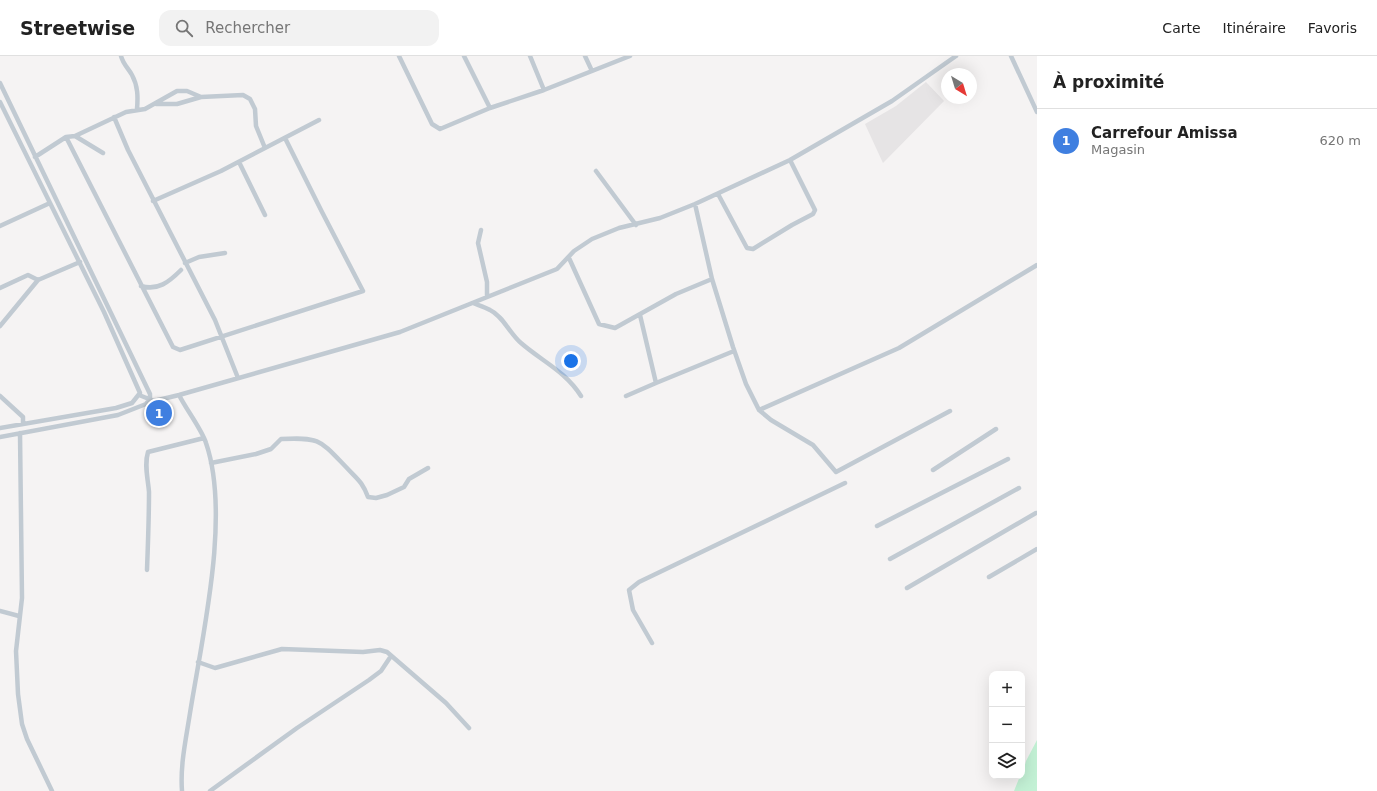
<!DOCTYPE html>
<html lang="fr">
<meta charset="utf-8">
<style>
:root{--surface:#fff;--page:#f2f2f2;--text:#222;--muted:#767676;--line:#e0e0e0;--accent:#111827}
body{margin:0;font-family:"DejaVu Sans",sans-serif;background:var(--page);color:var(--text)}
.controls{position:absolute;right:12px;bottom:12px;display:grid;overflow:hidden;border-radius:8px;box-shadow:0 4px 16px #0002}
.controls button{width:36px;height:36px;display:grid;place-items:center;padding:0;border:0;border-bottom:1px solid var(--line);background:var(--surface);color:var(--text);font:20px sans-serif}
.compass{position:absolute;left:941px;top:12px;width:36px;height:36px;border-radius:50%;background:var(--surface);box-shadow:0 4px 16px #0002;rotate:142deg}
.you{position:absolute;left:571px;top:305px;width:14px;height:14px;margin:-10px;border:3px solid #fff;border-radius:50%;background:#1a73e8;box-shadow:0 0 0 6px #1a73e833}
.badge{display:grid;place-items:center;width:26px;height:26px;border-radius:50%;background:var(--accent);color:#fff;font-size:13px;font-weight:700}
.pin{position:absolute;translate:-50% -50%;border:2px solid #fff;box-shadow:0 1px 4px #0006}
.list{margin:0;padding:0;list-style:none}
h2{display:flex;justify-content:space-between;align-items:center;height:52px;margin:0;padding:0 16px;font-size:17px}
h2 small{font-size:13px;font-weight:400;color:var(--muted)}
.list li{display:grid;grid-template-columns:26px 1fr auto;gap:12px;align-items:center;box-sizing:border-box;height:64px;padding:0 16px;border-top:1px solid var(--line)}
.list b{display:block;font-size:15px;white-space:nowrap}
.list p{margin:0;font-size:13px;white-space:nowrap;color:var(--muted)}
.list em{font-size:13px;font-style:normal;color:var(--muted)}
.icon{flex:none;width:22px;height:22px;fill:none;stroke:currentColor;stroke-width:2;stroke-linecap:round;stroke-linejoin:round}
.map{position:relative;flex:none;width:1037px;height:735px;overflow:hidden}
header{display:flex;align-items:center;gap:24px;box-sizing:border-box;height:56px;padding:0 20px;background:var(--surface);border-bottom:1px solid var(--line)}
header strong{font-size:19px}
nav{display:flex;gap:22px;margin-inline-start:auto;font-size:14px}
.search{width:280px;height:36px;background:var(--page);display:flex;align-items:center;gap:10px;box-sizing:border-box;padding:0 14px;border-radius:12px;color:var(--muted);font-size:15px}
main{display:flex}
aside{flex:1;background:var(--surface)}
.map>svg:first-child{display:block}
.education{fill:#e6e4e5}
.green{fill:#c3f1d5}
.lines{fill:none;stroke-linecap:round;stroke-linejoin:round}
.minor{stroke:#c1cad2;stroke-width:4.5}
</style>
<header>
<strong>Streetwise</strong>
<div class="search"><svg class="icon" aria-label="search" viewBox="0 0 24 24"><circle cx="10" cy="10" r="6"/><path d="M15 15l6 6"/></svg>Rechercher</div>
<nav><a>Carte</a><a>Itinéraire</a><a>Favoris</a></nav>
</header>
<main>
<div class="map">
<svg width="1037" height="735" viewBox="0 0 1037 735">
<rect width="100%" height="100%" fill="#f5f3f3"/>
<path class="education" d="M 926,26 L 944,45 L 883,107 L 865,68 L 896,50 Z"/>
<path class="green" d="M 1037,684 L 1037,735 L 1014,735 L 1020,720 L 1022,720 L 1026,705 Z"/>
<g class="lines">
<path class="minor" d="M 121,0 C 123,8 128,12 132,19 C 138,30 138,41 137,53
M 399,0 L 432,68 L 440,73 L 490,52
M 464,0 L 490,52 L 544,34 L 630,0
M 530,0 L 544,34
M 585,0 L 592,15
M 1011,0 L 1037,56
M 0,27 L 150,338 L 150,343 L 146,348 L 118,359 L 0,381
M 0,46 L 104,256 L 140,337 L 132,347 L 116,352 L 0,372
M 156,48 L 177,48 L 201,41
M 114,61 L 128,94 L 215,264 L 238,322
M 75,80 L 103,97
M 66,81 L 173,291 L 180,294 L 363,235 L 322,156 L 285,82
M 35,101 L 66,81 L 75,80 L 126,56 L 145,53 L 177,35 L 187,35 L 201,41 L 243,39 L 250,43 L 255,53 L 256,70 L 265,92
M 239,106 L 265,159
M 596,115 L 636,169
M 718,138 L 747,192 L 753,193 L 792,169 L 813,158 L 815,154 L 790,104
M 153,145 L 221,115 L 319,64
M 695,148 L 712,223 L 733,291 L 746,328 L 759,354 L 771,364 L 813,389 L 836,416 L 950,355
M 0,170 L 50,147
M 481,174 L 478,187 L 487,226 L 487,241
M 569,202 L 599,268 L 615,272 L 676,238 L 712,223
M 185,207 L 199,201 L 225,197
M 141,230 C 158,235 169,226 181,214
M 0,232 L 28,219 L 38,224
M 473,247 C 478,249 485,251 490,254 C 503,260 510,278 521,287 C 543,306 565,315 581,340
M 0,270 L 38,224 L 80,206
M 656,327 L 734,295
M 139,339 L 154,345 L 179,339 L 400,276 L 557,213 L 574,195 L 592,183 L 619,172 L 660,162 L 695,148 L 790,104 L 892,45 L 956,0
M 179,339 C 186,353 202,374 206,387 C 231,460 202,581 190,657 C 186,683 180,709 182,735
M 0,340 L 23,361 L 23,368
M 626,340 L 656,327 L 640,259
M 759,354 L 899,292 L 1037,209
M 20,377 L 22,542 L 16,595 L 18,638 L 22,668 L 27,683 L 52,735
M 211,407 L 256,398 L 271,393 L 281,383 C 320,381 320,384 346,411 C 357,423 362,425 368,441 L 376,442 L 387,439 L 404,431 L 409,423 L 428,412
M 933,414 L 996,373
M 877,470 L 1008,403
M 890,503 L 1019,432
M 147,514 C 148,488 149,462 149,436 C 148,423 144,409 148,396 L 204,382
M 989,521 L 1037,493
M 907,532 L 1036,457
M 0,555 L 19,560
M 652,587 L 633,554 L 629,534 L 639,526 L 845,427
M 198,606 L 215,612 L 282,593 L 363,596 L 380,594 L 387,596 L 446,647 L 469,672
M 210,735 L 297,672 L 369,624 L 381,615 L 391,600"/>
</g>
</svg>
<div class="controls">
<button>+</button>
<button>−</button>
<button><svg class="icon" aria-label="layers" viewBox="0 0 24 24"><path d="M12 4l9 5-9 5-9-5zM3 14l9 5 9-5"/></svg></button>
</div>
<svg class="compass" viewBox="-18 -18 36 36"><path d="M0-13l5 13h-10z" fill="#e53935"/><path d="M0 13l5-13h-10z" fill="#767676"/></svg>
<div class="you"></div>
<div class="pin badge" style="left:159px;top:357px;background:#3f7fe0">1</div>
</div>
<aside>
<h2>À proximité<small></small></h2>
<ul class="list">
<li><span class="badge" style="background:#3f7fe0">1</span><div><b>Carrefour Amissa</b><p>Magasin</p></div><em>620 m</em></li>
</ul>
</aside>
</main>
